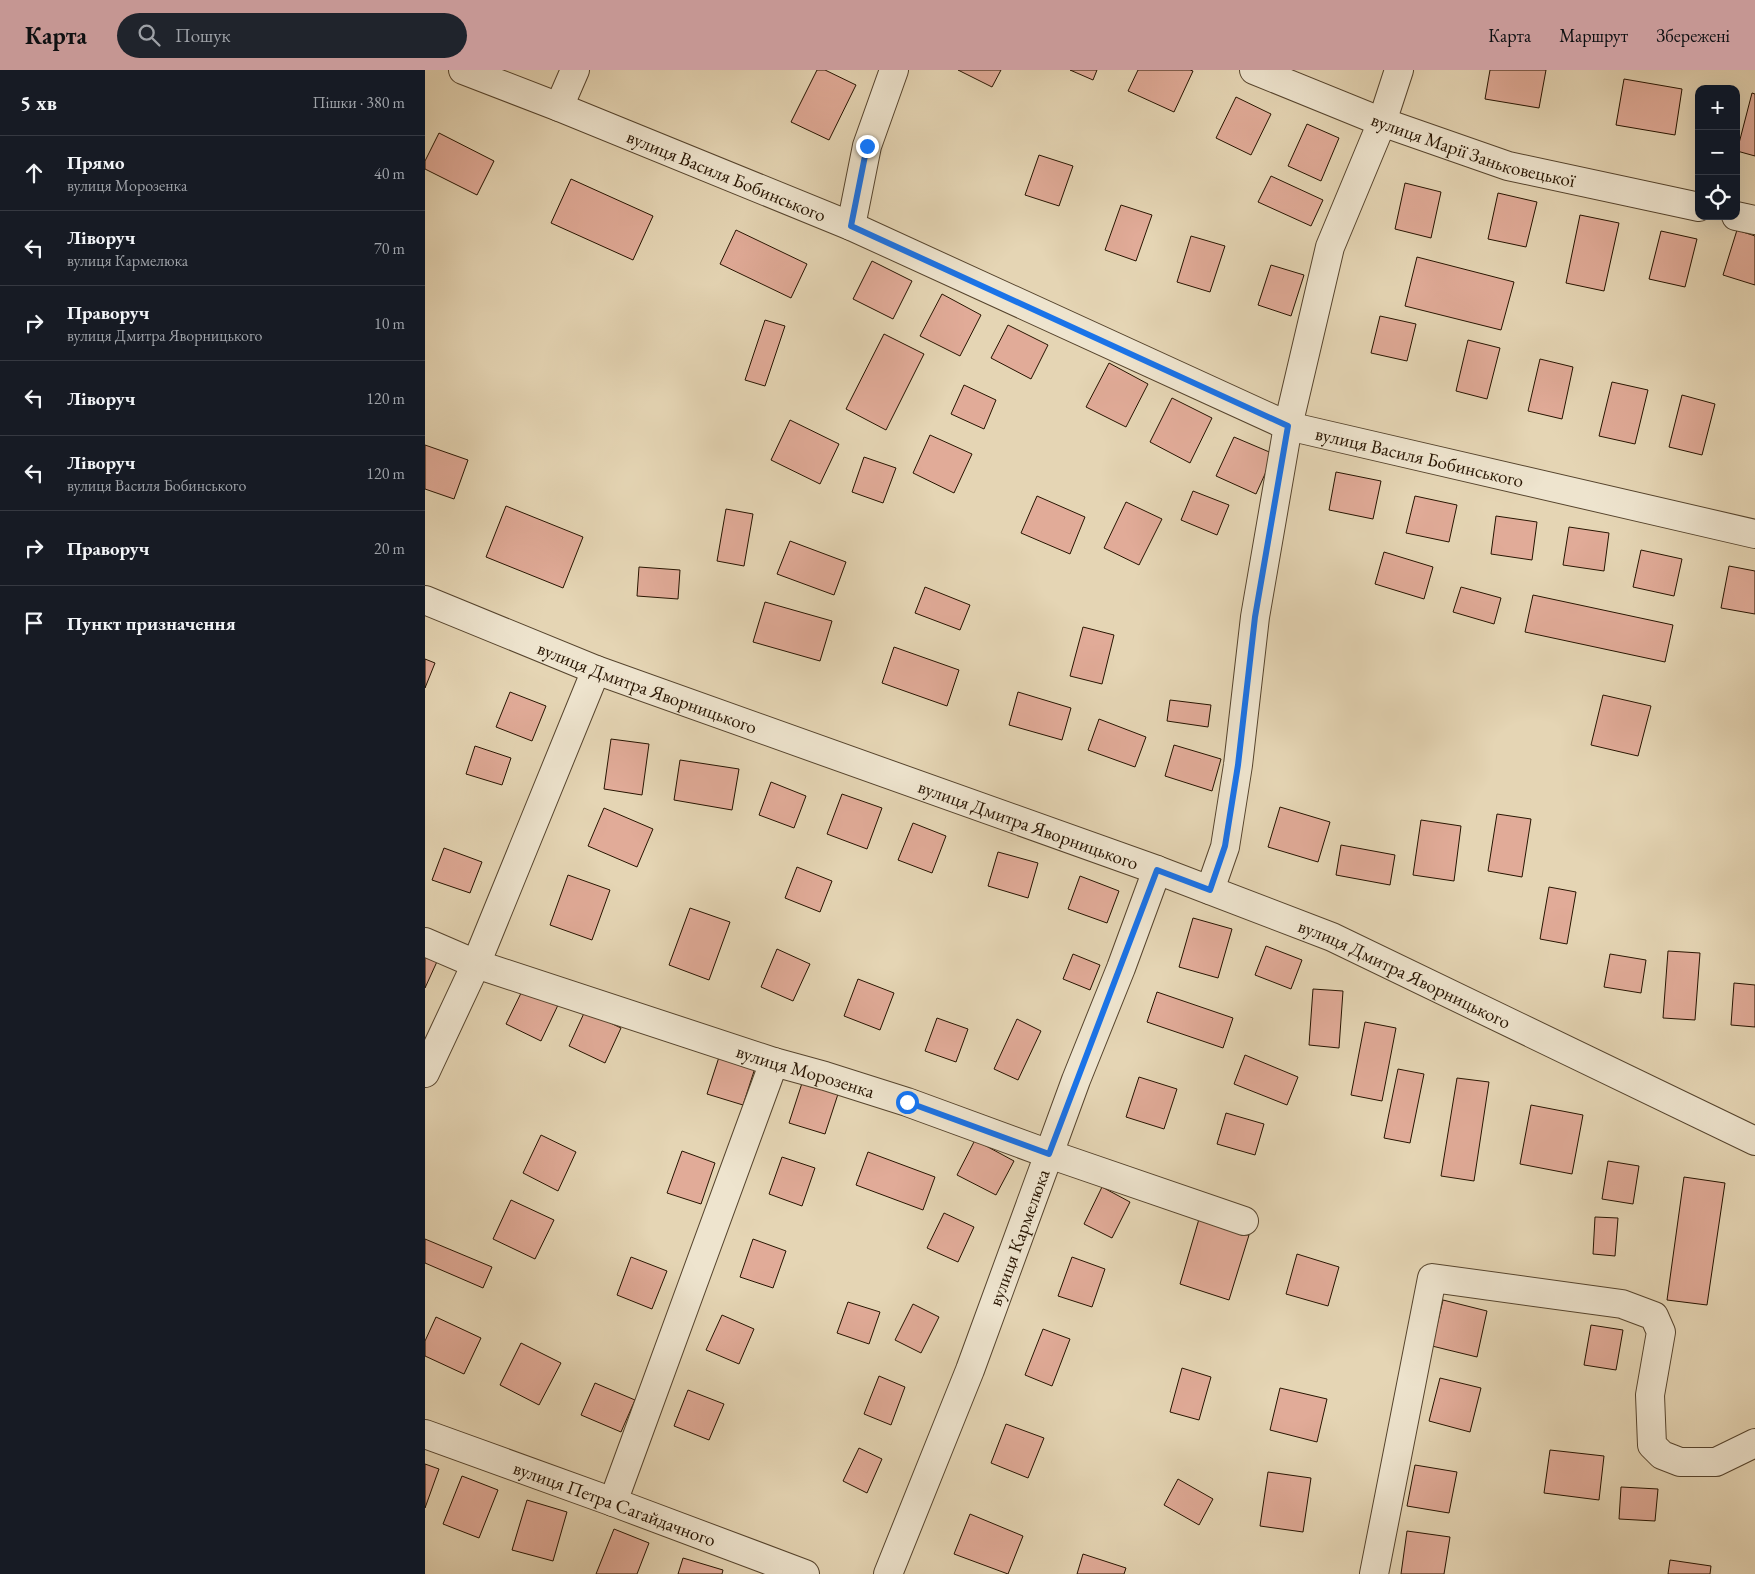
<!DOCTYPE html>
<html lang="uk">
<meta charset="utf-8">
<style>
:root{--surface:#171b24;--page:#20242c;--text:#f1f3f6;--muted:#9ea1a6;--line:#363941;--accent:#c59692}
body{margin:0;font-family:"EB Garamond",serif;background:var(--page);color:var(--text)}
.controls{position:absolute;right:15px;top:15px;display:grid;overflow:hidden;border-radius:10px;box-shadow:0 5px 20px #0002}
.controls button{width:45px;height:45px;display:grid;place-items:center;padding:0;border:0;border-bottom:1px solid var(--line);background:var(--surface);color:var(--text);font:25px sans-serif}
.stop{position:absolute;width:15px;height:15px;margin:-11px;border:4px solid #1a73e8;border-radius:50%;background:#fff}
.stop.end{background:#1a73e8;border-color:#fff;box-shadow:0 1px 5px #0008}
.list{margin:0;padding:0;list-style:none}
h2{display:flex;justify-content:space-between;align-items:center;height:65px;margin:0;padding:0 20px;font-size:21px}
h2 small{font-size:16px;font-weight:400;color:var(--muted)}
.list li{display:grid;grid-template-columns:32px 1fr auto;gap:15px;align-items:center;box-sizing:border-box;height:75px;padding:0 20px;border-top:1px solid var(--line)}
.list b{display:block;font-size:19px;white-space:nowrap}
.list p{margin:0;font-size:16px;white-space:nowrap;color:var(--muted)}
.list em{font-size:16px;font-style:normal;color:var(--muted)}
.icon{flex:none;width:28px;height:28px;fill:none;stroke:currentColor;stroke-width:2;stroke-linecap:round;stroke-linejoin:round}
.map{position:relative;flex:none;width:1330px;height:1504px;overflow:hidden}
header{display:flex;align-items:center;gap:30px;box-sizing:border-box;height:70px;padding:0 25px;background:var(--accent);color:#111}
header strong{font-size:24px}
nav{display:flex;gap:28px;margin-inline-start:auto;font-size:18px}
.search{width:350px;height:45px;background:var(--page);display:flex;align-items:center;gap:12px;box-sizing:border-box;padding:0 18px;border-radius:28px;color:var(--muted);font-size:19px}
main{display:flex}
aside{flex:1;background:var(--surface)}
.map>svg:first-child{display:block}
.building{fill:#e1ab98;stroke:#271400}
.lines{fill:none;stroke-linecap:round;stroke-linejoin:round}
.minor-casing{stroke:#56442d;stroke-width:30}
.minor{stroke:#eee4ce;stroke-width:28}
.route{stroke:#1a73e8;stroke-width:6}
.labels{text-anchor:middle;stroke-width:4;stroke-linejoin:round;paint-order:stroke}
.street-label{font-size:19px;fill:#271400;stroke:#eee4ce}
</style>
<header>
<strong>Карта</strong>
<div class="search"><svg class="icon" aria-label="search" viewBox="0 0 24 24"><circle cx="10" cy="10" r="6"/><path d="M15 15l6 6"/></svg>Пошук</div>
<nav><a>Карта</a><a>Маршрут</a><a>Збережені</a></nav>
</header>
<main>
<aside>
<h2>5 хв<small>Пішки · 380 m</small></h2>
<ul class="list">
<li><svg class="icon" aria-label="ahead" viewBox="0 0 24 24"><path d="M12 20V5M6 11l6-6 6 6"/></svg><div><b>Прямо</b><p>вулиця Морозенка</p></div><em>40 m</em></li>
<li><svg class="icon" aria-label="left" viewBox="0 0 24 24"><path d="M17 20v-9H6M10 6l-5 5 5 5"/></svg><div><b>Ліворуч</b><p>вулиця Кармелюка</p></div><em>70 m</em></li>
<li><svg class="icon" aria-label="right" viewBox="0 0 24 24"><path d="M7 20v-9h11M14 6l5 5-5 5"/></svg><div><b>Праворуч</b><p>вулиця Дмитра Яворницького</p></div><em>10 m</em></li>
<li><svg class="icon" aria-label="left" viewBox="0 0 24 24"><path d="M17 20v-9H6M10 6l-5 5 5 5"/></svg><div><b>Ліворуч</b></div><em>120 m</em></li>
<li><svg class="icon" aria-label="left" viewBox="0 0 24 24"><path d="M17 20v-9H6M10 6l-5 5 5 5"/></svg><div><b>Ліворуч</b><p>вулиця Василя Бобинського</p></div><em>120 m</em></li>
<li><svg class="icon" aria-label="right" viewBox="0 0 24 24"><path d="M7 20v-9h11M14 6l5 5-5 5"/></svg><div><b>Праворуч</b></div><em>20 m</em></li>
<li><svg class="icon" aria-label="arrive" viewBox="0 0 24 24"><path d="M6 21V4h12l-3 4 3 4H6"/></svg><div><b>Пункт призначення</b></div></li>
</ul>
</aside>
<div class="map">
<svg width="1330" height="1504" viewBox="0 0 1330 1504">
<rect width="100%" height="100%" fill="#e5d5b4"/>
<filter id="stains"><feTurbulence type="fractalNoise" baseFrequency=".004" numOctaves="4"/><feColorMatrix values="0 0 0 0 .2 0 0 0 0 .09 0 0 0 0 .02 0 0 0 .5 -.17"/></filter>
<radialGradient id="worn" r=".72"><stop offset=".6" stop-color="#630" stop-opacity="0"/><stop offset="1" stop-color="#630" stop-opacity=".3"/></radialGradient>
<path class="building" d="M 392,0 L 400,0 L 431,15 L 404,70 L 366,52 Z
M 533,0 L 576,0 L 567,17 Z
M 645,0 L 672,0 L 668,10 Z
M 713,0 L 765,0 L 768,1 L 749,42 L 703,21 Z
M 1065,0 L 1121,0 L 1114,38 L 1060,29 Z
M 1199,9 L 1257,19 L 1250,65 L 1191,55 Z
M 1327,23 L 1330,24 L 1330,86 L 1312,81 Z
M 811,27 L 846,44 L 826,85 L 791,68 Z
M 882,54 L 914,68 L 896,111 L 863,96 Z
M 14,63 L 69,91 L 52,125 L 0,99 L 0,91 Z
M 614,85 L 648,96 L 634,136 L 600,125 Z
M 846,106 L 898,130 L 886,156 L 833,132 Z
M 146,109 L 228,146 L 208,190 L 126,153 Z
M 980,113 L 1016,122 L 1006,168 L 970,159 Z
M 1073,123 L 1112,132 L 1101,177 L 1063,169 Z
M 696,135 L 727,145 L 711,191 L 680,180 Z
M 1155,145 L 1194,153 L 1179,221 L 1141,213 Z
M 311,160 L 382,194 L 366,228 L 295,194 Z
M 1312,160 L 1330,166 L 1330,215 L 1298,205 Z
M 1236,161 L 1272,169 L 1260,217 L 1224,209 Z
M 766,166 L 800,176 L 785,222 L 752,212 Z
M 992,187 L 1089,212 L 1076,260 L 980,236 Z
M 447,191 L 487,211 L 468,249 L 428,229 Z
M 846,195 L 879,205 L 866,246 L 833,235 Z
M 517,224 L 556,245 L 535,286 L 495,266 Z
M 955,246 L 991,254 L 982,291 L 946,283 Z
M 340,250 L 360,256 L 340,316 L 320,310 Z
M 583,255 L 623,275 L 606,309 L 566,288 Z
M 459,264 L 499,284 L 461,360 L 421,339 Z
M 1043,270 L 1075,278 L 1062,329 L 1031,321 Z
M 1115,289 L 1148,297 L 1137,349 L 1103,341 Z
M 684,293 L 723,314 L 701,357 L 661,337 Z
M 1187,312 L 1223,320 L 1210,374 L 1174,366 Z
M 539,315 L 571,330 L 559,359 L 526,344 Z
M 1257,325 L 1290,334 L 1277,385 L 1244,377 Z
M 747,328 L 787,348 L 765,393 L 725,372 Z
M 365,350 L 414,374 L 395,414 L 346,390 Z
M 505,365 L 547,384 L 529,423 L 488,403 Z
M 809,367 L 849,384 L 831,424 L 791,406 Z
M 0,375 L 43,390 L 29,429 L 0,419 Z
M 439,387 L 471,398 L 458,433 L 427,422 Z
M 911,402 L 956,411 L 948,449 L 904,440 Z
M 768,421 L 804,435 L 792,465 L 756,450 Z
M 612,426 L 660,447 L 645,484 L 596,463 Z
M 990,426 L 1032,435 L 1024,472 L 981,463 Z
M 701,432 L 737,449 L 714,495 L 679,478 Z
M 81,436 L 158,467 L 138,518 L 61,487 Z
M 301,439 L 328,444 L 319,496 L 292,491 Z
M 1071,446 L 1112,452 L 1107,490 L 1066,484 Z
M 1144,457 L 1184,463 L 1179,501 L 1138,495 Z
M 365,471 L 421,492 L 409,525 L 352,504 Z
M 1216,480 L 1257,489 L 1249,526 L 1208,517 Z
M 959,482 L 1008,497 L 999,529 L 950,514 Z
M 1304,496 L 1330,501 L 1330,544 L 1296,538 Z
M 214,497 L 255,500 L 253,529 L 212,526 Z
M 500,517 L 545,535 L 535,560 L 490,543 Z
M 1036,517 L 1076,528 L 1069,554 L 1028,542 Z
M 1108,525 L 1248,555 L 1240,592 L 1100,562 Z
M 340,532 L 407,551 L 395,591 L 328,572 Z
M 658,557 L 689,565 L 677,614 L 645,606 Z
M 469,577 L 534,600 L 522,636 L 457,613 Z
M 0,589 L 10,593 L 0,618 Z
M 85,622 L 121,636 L 107,671 L 71,657 Z
M 593,622 L 646,638 L 637,670 L 584,655 Z
M 1178,625 L 1226,636 L 1213,686 L 1166,675 Z
M 745,630 L 786,635 L 783,657 L 742,651 Z
M 674,649 L 721,667 L 710,697 L 663,680 Z
M 186,669 L 224,674 L 217,725 L 179,719 Z
M 749,675 L 796,689 L 787,721 L 740,706 Z
M 50,676 L 86,688 L 77,715 L 41,704 Z
M 255,690 L 314,699 L 307,740 L 249,730 Z
M 346,712 L 381,726 L 369,758 L 334,745 Z
M 417,724 L 457,738 L 442,779 L 402,764 Z
M 855,737 L 905,752 L 893,792 L 843,777 Z
M 179,738 L 228,759 L 212,797 L 163,776 Z
M 1072,744 L 1106,749 L 1097,807 L 1063,801 Z
M 996,750 L 1036,756 L 1029,811 L 988,805 Z
M 488,753 L 521,766 L 507,803 L 473,790 Z
M 916,775 L 970,785 L 965,815 L 911,805 Z
M 19,778 L 57,792 L 45,823 L 7,810 Z
M 573,782 L 613,793 L 603,828 L 563,816 Z
M 372,797 L 407,811 L 395,842 L 360,828 Z
M 143,805 L 185,820 L 167,870 L 125,855 Z
M 655,806 L 694,821 L 682,853 L 643,839 Z
M 1124,817 L 1151,822 L 1142,874 L 1115,869 Z
M 265,838 L 305,852 L 284,910 L 244,895 Z
M 768,848 L 807,859 L 793,908 L 754,897 Z
M 841,876 L 877,890 L 866,919 L 830,905 Z
M 0,878 L 15,885 L 0,918 Z
M 352,879 L 385,894 L 368,931 L 336,917 Z
M 1243,881 L 1275,883 L 1270,950 L 1238,948 Z
M 648,884 L 675,895 L 665,920 L 638,909 Z
M 1185,884 L 1221,890 L 1216,923 L 1179,917 Z
M 433,909 L 469,923 L 455,960 L 419,946 Z
M 1309,913 L 1330,915 L 1330,957 L 1306,955 Z
M 99,917 L 134,933 L 116,971 L 81,954 Z
M 888,919 L 918,921 L 914,978 L 884,975 Z
M 732,922 L 808,948 L 798,978 L 722,952 Z
M 160,941 L 196,958 L 180,993 L 144,976 Z
M 512,948 L 543,959 L 531,992 L 500,981 Z
M 592,949 L 616,961 L 593,1010 L 569,999 Z
M 940,952 L 971,958 L 957,1031 L 926,1025 Z
M 295,984 L 331,995 L 318,1035 L 282,1024 Z
M 820,985 L 873,1007 L 862,1035 L 809,1014 Z
M 973,999 L 999,1004 L 985,1073 L 959,1068 Z
M 714,1007 L 752,1019 L 739,1059 L 701,1047 Z
M 1032,1008 L 1064,1012 L 1049,1111 L 1016,1106 Z
M 378,1010 L 414,1021 L 400,1064 L 364,1053 Z
M 1106,1035 L 1158,1045 L 1147,1104 L 1095,1094 Z
M 801,1043 L 839,1054 L 830,1085 L 792,1074 Z
M 116,1065 L 151,1082 L 133,1121 L 98,1103 Z
M 550,1070 L 589,1091 L 571,1125 L 532,1105 Z
M 257,1081 L 290,1093 L 276,1134 L 242,1123 Z
M 443,1082 L 510,1107 L 498,1140 L 431,1115 Z
M 357,1087 L 390,1098 L 377,1136 L 344,1124 Z
M 1183,1091 L 1214,1096 L 1208,1134 L 1177,1129 Z
M 1259,1107 L 1300,1113 L 1282,1235 L 1242,1230 Z
M 677,1117 L 705,1132 L 687,1168 L 659,1154 Z
M 86,1130 L 129,1150 L 110,1189 L 68,1169 Z
M 519,1143 L 549,1157 L 533,1192 L 502,1178 Z
M 1170,1147 L 1193,1148 L 1190,1186 L 1168,1184 Z
M 774,1149 L 824,1165 L 804,1230 L 755,1214 Z
M 0,1169 L 67,1197 L 58,1218 L 0,1193 Z
M 328,1169 L 361,1181 L 348,1218 L 315,1207 Z
M 872,1184 L 914,1197 L 903,1236 L 861,1224 Z
M 206,1187 L 242,1201 L 227,1239 L 192,1225 Z
M 647,1187 L 680,1199 L 667,1237 L 633,1226 Z
M 1018,1230 L 1062,1241 L 1052,1287 L 1007,1276 Z
M 423,1232 L 455,1242 L 444,1274 L 412,1263 Z
M 488,1234 L 514,1247 L 496,1283 L 470,1270 Z
M 297,1245 L 329,1259 L 314,1294 L 281,1280 Z
M 11,1247 L 56,1268 L 39,1304 L 0,1286 L 0,1271 Z
M 1166,1255 L 1198,1260 L 1191,1300 L 1159,1295 Z
M 618,1259 L 645,1269 L 627,1316 L 600,1305 Z
M 96,1273 L 136,1293 L 114,1335 L 75,1315 Z
M 757,1298 L 786,1307 L 774,1350 L 745,1342 Z
M 454,1306 L 480,1317 L 466,1355 L 439,1344 Z
M 1015,1308 L 1056,1318 L 1045,1362 L 1004,1351 Z
M 170,1313 L 210,1330 L 196,1362 L 156,1345 Z
M 855,1318 L 902,1329 L 892,1372 L 845,1360 Z
M 263,1320 L 299,1334 L 284,1370 L 249,1356 Z
M 581,1354 L 619,1368 L 603,1408 L 566,1393 Z
M 434,1378 L 457,1389 L 442,1423 L 418,1411 Z
M 1125,1380 L 1179,1386 L 1174,1430 L 1119,1423 Z
M 0,1394 L 14,1399 L 0,1438 Z
M 990,1395 L 1032,1402 L 1024,1443 L 982,1436 Z
M 843,1402 L 886,1408 L 878,1462 L 835,1456 Z
M 37,1406 L 73,1420 L 54,1468 L 18,1454 Z
M 753,1409 L 788,1429 L 774,1455 L 739,1435 Z
M 1196,1417 L 1233,1419 L 1230,1451 L 1194,1449 Z
M 102,1430 L 142,1442 L 128,1491 L 87,1480 Z
M 545,1444 L 598,1466 L 583,1504 L 529,1484 Z
M 189,1459 L 224,1473 L 212,1504 L 171,1504 Z
M 982,1461 L 1025,1467 L 1019,1504 L 976,1504 Z
M 658,1484 L 701,1498 L 699,1504 L 652,1504 Z
M 258,1488 L 298,1500 L 297,1504 L 253,1504 Z
M 1245,1490 L 1286,1496 L 1285,1504 L 1243,1504 Z"/>
<g class="lines">
<defs>
<g id="minor">
<path id="s1" d="M 38,0 L 134,37 L 426,156 L 863,356 L 1330,464"/>
<path id="s2" d="M 829,0 L 957,52 L 1083,96 L 1274,137"/>
<path d="M 134,37 L 150,0"/>
<path d="M 1311,146 L 1330,150"/>
<path d="M 426,156 L 442,76 L 469,0"/>
<path id="s3" d="M 0,530 L 171,600 L 732,800 L 907,867 L 1330,1071"/>
<path d="M 785,820 L 800,777 L 813,695 L 830,547 L 863,356 L 905,177 L 957,52 L 974,0"/>
<path id="s4" d="M 0,872 L 51,894 L 349,992 L 400,1006 L 482,1032 L 624,1084 L 819,1151"/>
<path d="M 0,1003 L 51,894 L 171,600"/>
<path id="s5" d="M 0,1364 L 188,1432 L 380,1504"/>
<path d="M 188,1432 L 349,992"/>
<path id="s6" d="M 463,1504 L 545,1300 L 651,1010 L 696,898 L 732,800"/>
<path d="M 949,1504 L 1007,1208 L 1197,1234 L 1229,1246 L 1236,1262 L 1225,1325 L 1227,1375 L 1237,1385 L 1255,1392 L 1291,1392 L 1330,1373"/>
</g>
</defs>
<use href="#minor" class="minor-casing"/>
<use href="#minor" class="minor"/>
</g>
<g class="lines">
<path class="route" d="M 442,76 L 426,156 L 863,356 L 830,547 L 813,695 L 800,776 L 785,820 L 732,800 L 624,1084 L 482,1032"/>
</g>
<g class="labels">
<g class="street-label">
<text dy="7" stroke="none"><textPath href="#s2" startOffset="234">вулиця Марії Заньковецької</textPath></text>
<text dy="7" stroke="none"><textPath href="#s1" startOffset="284">вулиця Василя Бобинського</textPath></text>
<text dy="7" stroke="none"><textPath href="#s1" startOffset="1034">вулиця Василя Бобинського</textPath></text>
<text dy="7" stroke="none"><textPath href="#s3" startOffset="239">вулиця Дмитра Яворницького</textPath></text>
<text dy="7" stroke="none"><textPath href="#s3" startOffset="644">вулиця Дмитра Яворницького</textPath></text>
<text dy="7" stroke="none"><textPath href="#s3" startOffset="1049">вулиця Дмитра Яворницького</textPath></text>
<text dy="7" stroke="none"><textPath href="#s4" startOffset="402">вулиця Морозенка</textPath></text>
<text dy="7" stroke="none"><textPath href="#s6" startOffset="361">вулиця Кармелюка</textPath></text>
<text dy="7" stroke="none"><textPath href="#s5" startOffset="202">вулиця Петра Сагайдачного</textPath></text>
</g>
</g>
<rect width="100%" height="100%" filter="url(#stains)"/>
<rect width="100%" height="100%" fill="url(#worn)"/>
</svg>
<div class="controls">
<button>+</button>
<button>−</button>
<button><svg class="icon" aria-label="locate" viewBox="0 0 24 24"><circle cx="12" cy="12" r="6"/><path d="M12 2v4M12 18v4M2 12h4M18 12h4"/></svg></button>
</div>
<div class="stop" style="left:482px;top:1032px"></div>
<div class="stop end" style="left:442px;top:76px"></div>
</div>
</main>
